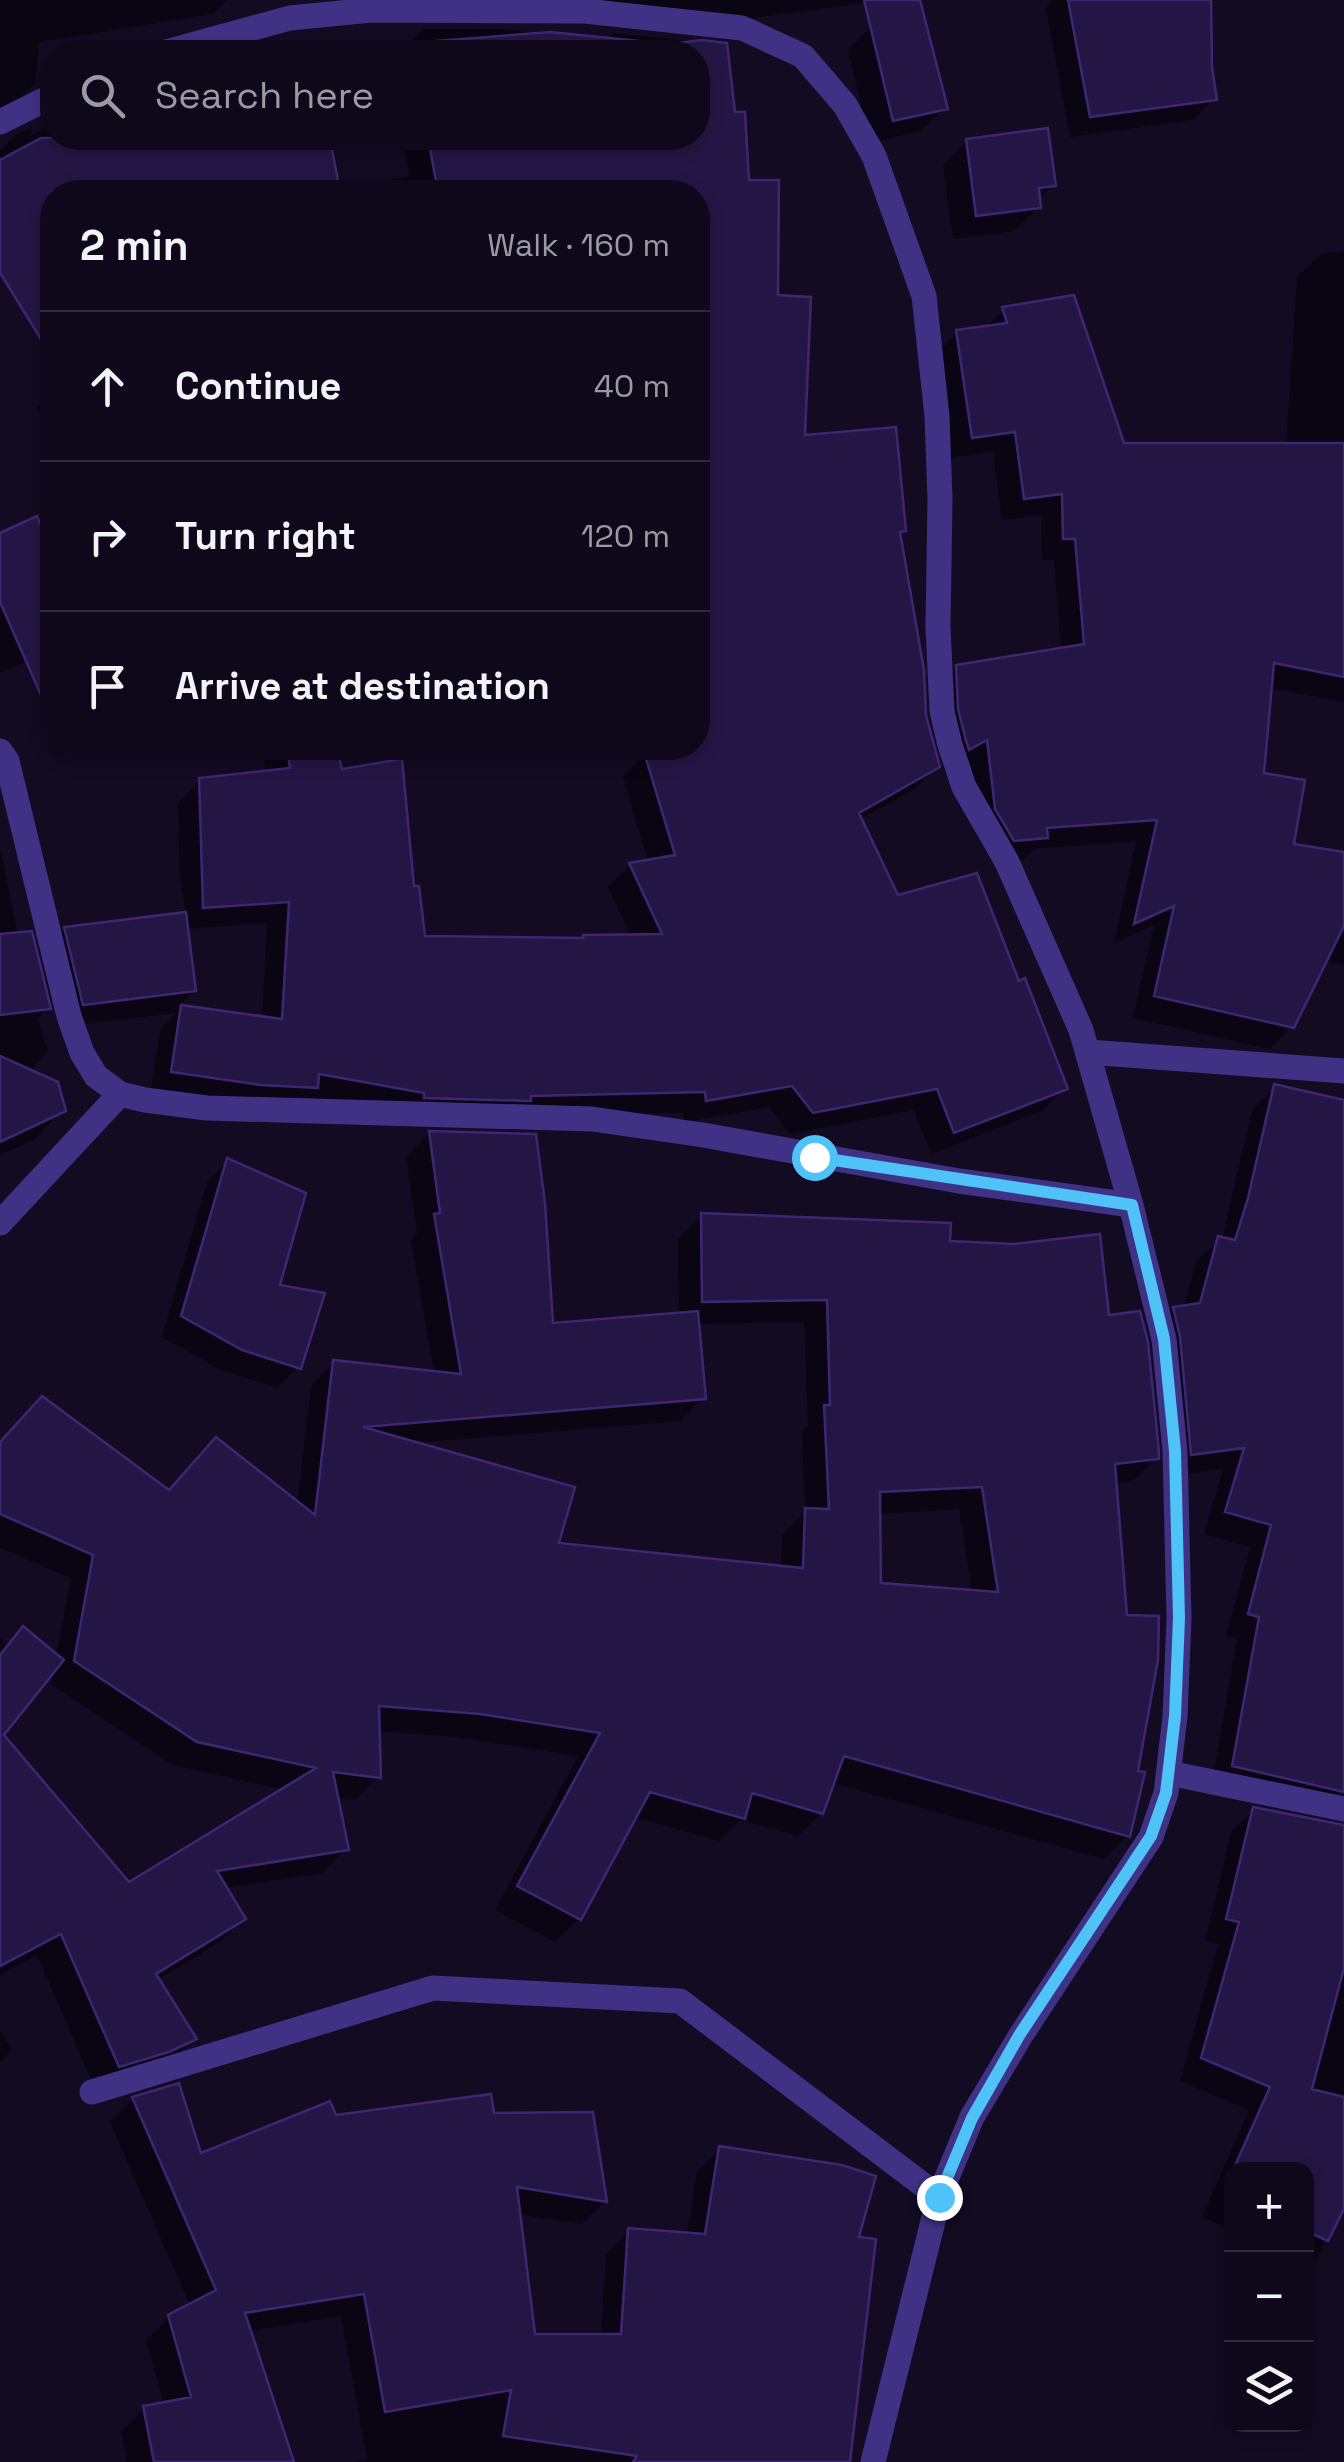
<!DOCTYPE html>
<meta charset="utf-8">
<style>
:root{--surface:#0e081a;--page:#171123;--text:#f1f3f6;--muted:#9b9aa2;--line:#2e2939}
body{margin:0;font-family:"Space Grotesk",sans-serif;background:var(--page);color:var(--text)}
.controls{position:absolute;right:30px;bottom:30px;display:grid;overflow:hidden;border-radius:20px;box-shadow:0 5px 15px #0003}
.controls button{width:90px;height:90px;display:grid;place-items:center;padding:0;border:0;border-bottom:2px solid var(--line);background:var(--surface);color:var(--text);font:50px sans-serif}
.stop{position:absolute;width:30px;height:30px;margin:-22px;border:8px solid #4fc3f7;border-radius:50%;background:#fff}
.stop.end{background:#4fc3f7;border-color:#fff;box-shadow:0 2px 10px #0008}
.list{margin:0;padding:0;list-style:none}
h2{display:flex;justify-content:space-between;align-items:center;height:130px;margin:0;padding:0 40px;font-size:42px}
h2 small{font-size:32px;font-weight:400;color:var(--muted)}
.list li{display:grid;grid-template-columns:65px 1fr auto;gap:30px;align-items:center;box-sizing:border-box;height:150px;padding:0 40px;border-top:2px solid var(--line)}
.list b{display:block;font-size:38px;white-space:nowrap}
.list em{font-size:32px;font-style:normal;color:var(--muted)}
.icon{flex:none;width:55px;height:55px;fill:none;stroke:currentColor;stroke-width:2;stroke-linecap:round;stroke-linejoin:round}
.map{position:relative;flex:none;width:1344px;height:2462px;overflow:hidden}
.search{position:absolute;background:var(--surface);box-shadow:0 5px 15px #0003;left:40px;top:40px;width:670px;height:110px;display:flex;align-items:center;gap:25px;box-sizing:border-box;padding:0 35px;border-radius:40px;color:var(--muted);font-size:38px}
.panel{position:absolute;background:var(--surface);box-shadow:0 5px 15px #0003;left:40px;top:180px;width:670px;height:580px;border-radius:40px}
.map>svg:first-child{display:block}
.shadow{fill:#0007;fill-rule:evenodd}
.building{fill:#241644;stroke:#3e2672;stroke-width:2.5;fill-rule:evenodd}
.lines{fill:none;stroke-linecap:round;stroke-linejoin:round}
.minor{stroke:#3f3285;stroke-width:25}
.route{stroke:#4fc3f7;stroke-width:12}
</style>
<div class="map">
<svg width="1344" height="2462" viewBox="0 0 1344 2462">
<rect width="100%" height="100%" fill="#120b22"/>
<path class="shadow" d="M 0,0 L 227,0 L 213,14 L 39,42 L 35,84 L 0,116 Z
M 596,0 L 867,0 L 864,3 L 723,22 Z
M 1051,0 L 1208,0 L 1210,67 L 1214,99 L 1193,120 L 1070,137 L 1046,9 Z
M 871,27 L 945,108 L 921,131 L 870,143 L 848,50 Z
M 423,29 L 502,29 L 607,40 L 614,33 L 725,45 L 732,115 L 775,298 L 802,438 L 903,530 L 898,536 L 924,715 L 937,766 L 915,789 L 859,820 L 897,898 L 1018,984 L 1065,1088 L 1042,1111 L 931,1154 L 914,1110 L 790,1134 L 769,1107 L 684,1122 L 683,1113 L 402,1115 L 305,1098 L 293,1110 L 150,1094 L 160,1030 L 176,1013 L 60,1027 L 42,952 L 65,929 L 186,914 L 180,878 L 178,803 L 200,780 L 266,773 L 262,748 L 335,748 L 340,772 L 412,889 L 423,938 L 581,941 L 631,937 L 608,887 L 630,865 L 648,862 L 623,777 L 645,754 L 667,748 L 698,748 L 698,731 L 739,716 L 726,634 L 698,638 L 698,192 L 52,192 L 52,316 L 0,177 L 0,151 L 15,135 L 32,127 L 31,135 L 52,125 L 52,138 L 327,138 L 336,186 L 409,177 L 403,138 L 698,138 L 698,52 L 401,52 ZM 267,923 L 262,1019 L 178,1007 L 194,990 L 186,929 Z
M 967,141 L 1053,185 L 1038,200 L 1038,207 L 1015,231 L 953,239 L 943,165 Z
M 1344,251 L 1344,702 L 1269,688 L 1262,775 L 1291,846 L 1344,854 L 1344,965 L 1324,962 L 1292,1026 L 1270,1049 L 1133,1018 L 1154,925 L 1114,943 L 1136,841 L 1034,849 L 1023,860 L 992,862 L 974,831 L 965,760 L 935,689 L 957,667 L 1061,650 L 1054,560 L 1042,560 L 1041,515 L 1002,520 L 993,452 L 950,458 L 936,354 L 958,332 L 985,328 L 1004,310 L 1123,446 L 1286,445 L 1297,278 L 1319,255 Z
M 52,393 L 52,432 L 37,408 Z
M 36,520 L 52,556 L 52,651 L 0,673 L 0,536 Z
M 0,847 L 18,935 L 48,1008 L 38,1018 L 48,1052 L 28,1072 L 63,1110 L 35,1139 L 0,1155 Z
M 1275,1087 L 1344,1102 L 1344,1770 L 1339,1791 L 1316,1813 L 1211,1789 L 1237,1639 L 1226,1636 L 1250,1547 L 1204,1534 L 1223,1469 L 1169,1476 L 1151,1332 L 1174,1309 L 1184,1308 L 1196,1261 L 1222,1239 L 1252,1110 Z
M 430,1133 L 551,1325 L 679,1315 L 678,1239 L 702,1216 L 947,1244 L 1107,1318 L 1156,1458 L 1133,1481 L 1114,1484 L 1127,1836 L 1104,1859 L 832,1783 L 821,1813 L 798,1836 L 740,1820 L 719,1841 L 634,1817 L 579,1918 L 555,1942 L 495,1910 L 578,1756 L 456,1737 L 377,1731 L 378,1777 L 355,1800 L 336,1798 L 346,1849 L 322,1873 L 225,1888 L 243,1918 L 220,1942 L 157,1980 L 194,2038 L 170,2062 L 95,2089 L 37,1955 L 0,1975 L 0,1638 L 7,1645 L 23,1630 L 56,1657 L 71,1578 L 0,1548 L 0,1443 L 167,1492 L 297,1504 L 311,1386 L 334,1362 L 434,1373 L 411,1240 L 417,1234 L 406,1157 ZM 804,1322 L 808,1425 L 802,1431 L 805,1512 L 782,1535 L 781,1568 L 556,1546 L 414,1443 L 680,1421 L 703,1398 L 697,1324 ZM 959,1509 L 972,1592 L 879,1585 L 878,1514 ZM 54,1668 L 51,1684 L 173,1765 L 285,1790 L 128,1886 L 1,1735 Z
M 227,1161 L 276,1287 L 298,1367 L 277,1388 L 221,1370 L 162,1337 L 207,1182 Z
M 1253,1810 L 1344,1837 L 1344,2214 L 1340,2213 L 1306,2279 L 1306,2170 L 1232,2170 L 1232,2230 L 1202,2217 L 1249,2110 L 1180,2081 L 1218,1944 L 1205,1941 L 1231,1832 Z
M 0,2030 L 12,2050 L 0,2062 Z
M 133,2099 L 199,2156 L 334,2118 L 492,2115 L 605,2201 L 582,2224 L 518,2214 L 533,2337 L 601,2336 L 606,2254 L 629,2231 L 687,2235 L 697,2172 L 720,2149 L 856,2239 L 848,2462 L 355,2462 L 367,2459 L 341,2316 L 249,2331 L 292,2462 L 127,2462 L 121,2432 L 144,2408 L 164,2405 L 146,2340 L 170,2317 L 190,2306 L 110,2122 Z"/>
<path class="building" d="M 864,0 L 920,0 L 948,109 L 893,121 Z
M 1068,0 L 1211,0 L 1212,67 L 1217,100 L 1090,117 Z
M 550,32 L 669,44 L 702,40 L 727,43 L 735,112 L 745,112 L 749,180 L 779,180 L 778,295 L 811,297 L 805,435 L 896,427 L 906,531 L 900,532 L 924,670 L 926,715 L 940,767 L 859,813 L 898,895 L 977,873 L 1019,981 L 1025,978 L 1068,1089 L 954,1133 L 937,1089 L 813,1113 L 792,1086 L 706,1101 L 705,1092 L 531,1096 L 531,1101 L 424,1098 L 424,1093 L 319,1074 L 318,1088 L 261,1085 L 171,1072 L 181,1005 L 282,1019 L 289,902 L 203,908 L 199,778 L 290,768 L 287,748 L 337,748 L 342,769 L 402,759 L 414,886 L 419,886 L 425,936 L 583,938 L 583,935 L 662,934 L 629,863 L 675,855 L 644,752 L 659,748 L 698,748 L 698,433 L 705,226 L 698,225 L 698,192 L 438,192 L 428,138 L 698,138 L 698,52 L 424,52 L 424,42 Z
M 1048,128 L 1056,186 L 1039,188 L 1041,208 L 976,216 L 966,139 Z
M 41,138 L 330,138 L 340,192 L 52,192 L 52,357 L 0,273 L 0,160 Z
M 1074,295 L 1124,443 L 1344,443 L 1344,677 L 1274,663 L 1264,773 L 1305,780 L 1294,844 L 1344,852 L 1344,926 L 1294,1028 L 1154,996 L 1174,906 L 1134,924 L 1157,820 L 1047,828 L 1048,838 L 1014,841 L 995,809 L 987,740 L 969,750 L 966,741 L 958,709 L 956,665 L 1084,644 L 1075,539 L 1063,539 L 1062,494 L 1024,499 L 1015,432 L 972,438 L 956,330 L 1007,323 L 1002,307 Z
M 37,516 L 52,550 L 52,720 L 0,602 L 0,533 Z
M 186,912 L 196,991 L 83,1005 L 64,927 Z
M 32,931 L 51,1009 L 0,1015 L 0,934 Z
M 0,1056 L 58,1082 L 66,1111 L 0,1142 Z
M 1274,1084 L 1344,1100 L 1344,1792 L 1232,1766 L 1259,1617 L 1248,1614 L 1271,1525 L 1225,1512 L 1244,1448 L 1191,1455 L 1180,1337 L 1173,1307 L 1200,1303 L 1218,1236 L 1235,1240 L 1248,1198 Z
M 429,1131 L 536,1134 L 545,1203 L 553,1323 L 698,1311 L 706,1399 L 363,1427 L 575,1487 L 559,1543 L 803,1568 L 805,1508 L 829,1509 L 824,1405 L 830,1405 L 827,1300 L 702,1302 L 701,1213 L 951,1223 L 950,1241 L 1014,1244 L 1100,1234 L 1109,1315 L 1140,1311 L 1148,1342 L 1159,1452 L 1159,1459 L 1115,1464 L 1127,1615 L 1159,1616 L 1158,1660 L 1138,1771 L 1145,1772 L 1130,1837 L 844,1756 L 823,1814 L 752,1793 L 745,1819 L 650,1792 L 581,1920 L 517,1886 L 600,1733 L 480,1714 L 379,1706 L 381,1778 L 333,1772 L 349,1850 L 217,1871 L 246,1919 L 156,1974 L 197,2039 L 169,2052 L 119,2067 L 61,1934 L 0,1966 L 0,1655 L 23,1626 L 64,1660 L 4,1735 L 129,1882 L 316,1768 L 197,1742 L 74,1661 L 93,1555 L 0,1514 L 0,1442 L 42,1396 L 169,1490 L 216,1437 L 315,1515 L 333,1360 L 461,1374 L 434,1214 L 440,1213 ZM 982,1487 L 998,1592 L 881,1583 L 880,1492 Z
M 227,1158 L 306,1193 L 280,1285 L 325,1293 L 301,1369 L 242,1350 L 181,1316 Z
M 1253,1807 L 1344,1825 L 1344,1968 L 1312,2089 L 1344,2097 L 1344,2209 L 1328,2241 L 1306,2231 L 1306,2170 L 1233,2170 L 1270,2087 L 1201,2058 L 1239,1922 L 1226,1919 Z
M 179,2083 L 201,2153 L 330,2101 L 336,2115 L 491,2094 L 494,2113 L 593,2112 L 607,2202 L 517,2187 L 535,2334 L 621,2334 L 628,2228 L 705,2234 L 719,2146 L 842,2165 L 876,2176 L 859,2237 L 876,2239 L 850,2462 L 633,2462 L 637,2456 L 503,2436 L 511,2390 L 385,2412 L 364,2294 L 245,2313 L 294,2462 L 154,2462 L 143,2406 L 191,2397 L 168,2315 L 216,2290 L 132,2097 Z"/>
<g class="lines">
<path class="minor" d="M 166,52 L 290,18 L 371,10 L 585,11 L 742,28 L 803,56 L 845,105 L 874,156 L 924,296 L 937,416 L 940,499 L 938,627 L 942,711 L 950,745 L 964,787 L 1007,862 L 1081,1030 L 1131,1205 L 1164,1339 L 1175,1451 L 1179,1619 L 1175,1716 L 1166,1793 L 1151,1837 L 1021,2035 L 972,2117 L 939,2197 L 873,2462
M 0,122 L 52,96
M 0,751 L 7,761 L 69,1016 L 82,1053 L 96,1076 L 120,1094 L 145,1100 L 207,1108 L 592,1119 L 703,1135 L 959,1181 L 1131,1205
M 1088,1052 L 1344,1071
M 0,1223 L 120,1094
M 1169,1773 L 1344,1809
M 92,2092 L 433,1988 L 680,2001 L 939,2197"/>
</g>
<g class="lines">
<path class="route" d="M 814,1157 L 1132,1205 L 1164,1339 L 1175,1451 L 1179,1618 L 1175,1716 L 1166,1793 L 1151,1836 L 1020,2034 L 972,2118 L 939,2197"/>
</g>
</svg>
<div class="controls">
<button>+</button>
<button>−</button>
<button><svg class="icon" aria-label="layers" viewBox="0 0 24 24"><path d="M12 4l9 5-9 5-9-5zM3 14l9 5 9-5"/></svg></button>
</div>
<div class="stop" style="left:814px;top:1157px"></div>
<div class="stop end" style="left:939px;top:2197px"></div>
<div class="search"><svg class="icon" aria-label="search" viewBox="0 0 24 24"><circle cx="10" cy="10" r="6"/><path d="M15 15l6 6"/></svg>Search here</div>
<section class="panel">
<h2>2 min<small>Walk · 160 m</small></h2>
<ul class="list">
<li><svg class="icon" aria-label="ahead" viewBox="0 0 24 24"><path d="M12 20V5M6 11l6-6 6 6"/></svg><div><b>Continue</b></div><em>40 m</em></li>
<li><svg class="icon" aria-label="right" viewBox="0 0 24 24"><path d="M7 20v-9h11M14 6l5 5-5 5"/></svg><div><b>Turn right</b></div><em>120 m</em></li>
<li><svg class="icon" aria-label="arrive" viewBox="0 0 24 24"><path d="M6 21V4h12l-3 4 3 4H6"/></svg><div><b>Arrive at destination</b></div></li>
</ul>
</section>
</div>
